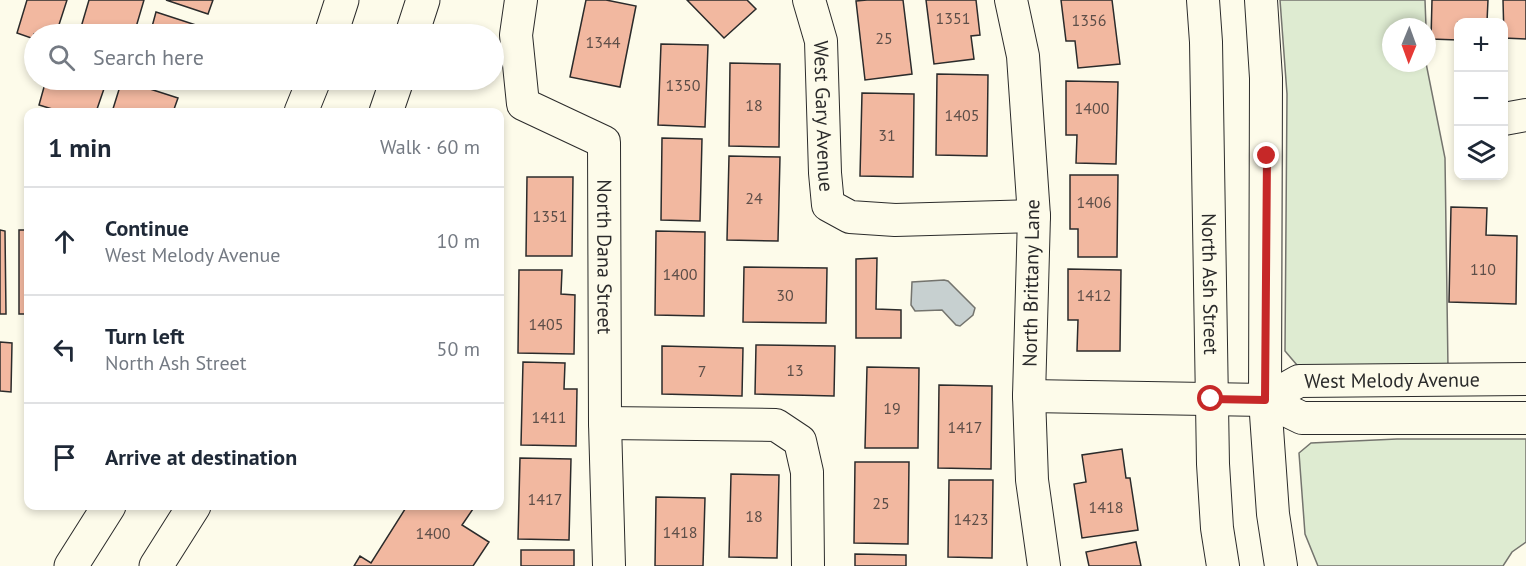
<!DOCTYPE html>
<meta charset="utf-8">
<style>
:root{--surface:#fff;--page:#f6f6f7;--text:#1f2937;--muted:#747a83;--line:#e0e1e3}
body{margin:0;font-family:"PT Sans",sans-serif;background:var(--page);color:var(--text)}
.controls{position:absolute;right:18px;top:18px;display:grid;overflow:hidden;border-radius:12px;box-shadow:0 3px 9px #0003}
.controls button{width:54px;height:54px;display:grid;place-items:center;padding:0;border:0;border-bottom:2px solid var(--line);background:var(--surface);color:var(--text);font:30px sans-serif}
.compass{position:absolute;left:1382px;top:18px;width:54px;height:54px;border-radius:50%;background:var(--surface);box-shadow:0 3px 9px #0003;rotate:181deg}
.stop{position:absolute;width:18px;height:18px;margin:-14px;border:4px solid #c62828;border-radius:50%;background:#fff}
.stop.end{background:#c62828;border-color:#fff;box-shadow:0 2px 6px #0008}
.list{margin:0;padding:0;list-style:none}
h2{display:flex;justify-content:space-between;align-items:center;height:78px;margin:0;padding:0 24px;font-size:26px}
h2 small{font-size:20px;font-weight:400;color:var(--muted)}
.list li{display:grid;grid-template-columns:39px 1fr auto;gap:18px;align-items:center;box-sizing:border-box;height:108px;padding:0 24px;border-top:2px solid var(--line)}
.list b{display:block;font-size:22px;white-space:nowrap}
.list p{margin:0;font-size:20px;white-space:nowrap;color:var(--muted)}
.list em{font-size:20px;font-style:normal;color:var(--muted)}
.icon{flex:none;width:33px;height:33px;fill:none;stroke:currentColor;stroke-width:2;stroke-linecap:round;stroke-linejoin:round}
.map{position:relative;flex:none;width:1526px;height:566px;overflow:hidden}
.search{position:absolute;background:var(--surface);box-shadow:0 3px 9px #0003;left:24px;top:24px;width:480px;height:66px;display:flex;align-items:center;gap:15px;box-sizing:border-box;padding:0 21px;border-radius:33px;color:var(--muted);font-size:22px}
.panel{position:absolute;background:var(--surface);box-shadow:0 3px 9px #0003;left:24px;top:108px;width:480px;height:402px;border-radius:12px}
.map>svg:first-child{display:block}
.green{fill:#deebd1;stroke:#74746e;stroke-width:1.5}
.water{fill:#c7d0d0;stroke:#74746e;stroke-width:1.5}
.building{fill:#f2b8a0;stroke:#2b2b2b;stroke-width:1.5}
.lines{fill:none;stroke-linecap:round;stroke-linejoin:round}
.street-casing{stroke:#2b2b2b;stroke-width:34}
.primary-casing{stroke:#2b2b2b;stroke-width:35}
.street{stroke:#fdfbea;stroke-width:32}
.primary{stroke:#fdfbea;stroke-width:33}
.route{stroke:#c62828;stroke-width:8}
.labels{text-anchor:middle;stroke-width:4.5;stroke-linejoin:round;paint-order:stroke}
.number-label{font-size:16px;fill:#5d4e48}
.street-label{font-size:20px;fill:#2b2b2b;stroke:#fdfbea}
</style>
<div class="map">
<svg width="1526" height="566" viewBox="0 0 1526 566">
<rect width="100%" height="100%" fill="#fdfbea"/>
<path class="green" d="M 1280,0 L 1425,0 L 1426,27 L 1391,27 L 1391,63 L 1426,63 L 1445,158 L 1448,368 L 1317,370 L 1297,365 L 1285,351 L 1287,94 Z
M 1397,439 L 1526,439 L 1526,542 L 1512,552 L 1503,566 L 1318,566 L 1305,534 L 1299,453 L 1311,443 Z"/>
<path class="water" d="M 944,280 L 948,281 L 975,308 L 973,315 L 960,326 L 956,325 L 942,310 L 915,311 L 911,305 L 912,282 Z"/>
<path class="building" d="M 27,0 L 67,0 L 56,34 L 34,34 L 34,39 L 17,33 Z
M 89,0 L 144,0 L 134,34 L 79,34 Z
M 166,0 L 213,0 L 208,14 Z
M 586,0 L 606,0 L 636,6 L 620,87 L 570,77 Z
M 687,0 L 747,0 L 756,9 L 724,38 Z
M 867,0 L 903,0 L 912,74 L 865,80 L 856,1 Z
M 926,0 L 976,0 L 980,35 L 971,36 L 974,59 L 934,64 Z
M 1061,0 L 1112,0 L 1120,64 L 1078,68 L 1075,41 L 1066,41 Z
M 1432,0 L 1488,0 L 1487,22 L 1458,22 L 1458,40 L 1431,39 Z
M 1503,0 L 1526,0 L 1526,39 L 1504,38 Z
M 156,12 L 202,27 L 200,34 L 150,34 Z
M 661,44 L 708,45 L 705,127 L 658,125 Z
M 730,63 L 780,64 L 779,147 L 729,146 Z
M 937,74 L 988,75 L 987,156 L 936,155 Z
M 46,80 L 107,80 L 96,112 L 62,112 L 39,105 Z
M 122,80 L 178,98 L 173,112 L 112,112 Z
M 1066,81 L 1118,82 L 1116,164 L 1076,163 L 1077,135 L 1066,135 Z
M 862,93 L 914,94 L 913,177 L 860,176 Z
M 662,138 L 702,139 L 700,221 L 661,220 Z
M 729,156 L 780,157 L 778,241 L 727,240 Z
M 1070,175 L 1118,175 L 1117,257 L 1078,257 L 1078,229 L 1070,229 Z
M 527,177 L 573,177 L 572,256 L 526,256 Z
M 1451,207 L 1487,208 L 1486,235 L 1517,236 L 1516,304 L 1449,302 Z
M 0,230 L 5,231 L 6,314 L 0,314 Z
M 19,230 L 28,230 L 28,314 L 19,314 Z
M 656,231 L 705,232 L 704,316 L 655,315 Z
M 877,258 L 876,309 L 901,310 L 901,338 L 856,338 L 856,259 Z
M 744,267 L 827,268 L 826,323 L 743,322 Z
M 1068,269 L 1121,270 L 1120,351 L 1077,351 L 1078,320 L 1068,320 Z
M 519,270 L 562,270 L 561,294 L 575,295 L 574,354 L 518,353 Z
M 0,342 L 12,343 L 11,392 L 0,391 Z
M 756,345 L 835,346 L 834,396 L 755,394 Z
M 662,346 L 743,348 L 742,396 L 662,394 Z
M 523,362 L 565,363 L 564,389 L 577,389 L 576,446 L 521,445 Z
M 867,367 L 919,368 L 918,448 L 865,448 Z
M 939,385 L 992,386 L 991,469 L 938,468 Z
M 1122,449 L 1126,478 L 1130,478 L 1138,530 L 1082,538 L 1074,484 L 1086,482 L 1082,455 Z
M 520,458 L 571,459 L 569,540 L 518,539 Z
M 855,462 L 909,462 L 908,544 L 854,543 Z
M 731,474 L 779,475 L 777,558 L 729,557 Z
M 949,480 L 993,480 L 992,558 L 948,557 Z
M 656,497 L 705,498 L 703,566 L 655,566 Z
M 407,506 L 475,506 L 462,525 L 489,542 L 473,566 L 354,566 L 360,556 L 371,563 Z
M 1136,542 L 1141,566 L 1089,566 L 1086,552 Z
M 521,550 L 574,550 L 574,566 L 521,566 Z
M 855,554 L 906,555 L 906,566 L 855,566 Z"/>
<g class="lines">
<defs>
<g id="street">
<path id="s1" d="M 521,0 L 516,35 L 523,104 L 604,142 L 605,423 L 609,566"/>
<path id="s2" d="M 809,0 L 821,41 L 825,173 L 828,205 L 850,217 L 895,220 L 1034,216"/>
<path d="M 1011,0 L 1023,56 L 1034,216 L 1029,396 L 1032,480 L 1044,566"/>
<path id="s3" d="M 1203,0 L 1206,42 L 1213,464 L 1217,528 L 1223,566"/>
<path d="M 1261,0 L 1266,78 L 1265,400 L 1273,514 L 1281,566"/>
<path d="M 1504,119 L 1526,115"/>
<path d="M 1029,396 L 1265,400 L 1302,418 L 1526,418"/>
<path id="s4" d="M 1265,400 L 1299,381 L 1526,379"/>
<path d="M 605,423 L 776,425 L 800,441 L 807,472 L 808,566"/>
</g>
<path id="primary" d="M 331,34 L 342,0
M 412,34 L 423,0
M 301,112 L 314,80
M 386,112 L 397,80
M 71,566 L 109,506
M 156,566 L 194,506"/>
</defs>
<use href="#street" class="street-casing"/>
<use href="#primary" class="primary-casing"/>
<use href="#street" class="street"/>
<use href="#primary" class="primary"/>
</g>
<g class="lines">
<path class="route" d="M 1211,399 L 1265,400 L 1267,156"/>
</g>
<g class="labels">
<g class="number-label">
<text x="953" y="24">1351</text>
<text x="1089" y="26">1356</text>
<text x="884" y="44">25</text>
<text x="603" y="48">1344</text>
<text x="683" y="91">1350</text>
<text x="754" y="111">18</text>
<text x="1092" y="114">1400</text>
<text x="962" y="121">1405</text>
<text x="887" y="141">31</text>
<text x="754" y="204">24</text>
<text x="1094" y="208">1406</text>
<text x="550" y="222">1351</text>
<text x="1483" y="275">110</text>
<text x="680" y="280">1400</text>
<text x="785" y="301">30</text>
<text x="1094" y="301">1412</text>
<text x="546" y="330">1405</text>
<text x="795" y="376">13</text>
<text x="702" y="377">7</text>
<text x="892" y="414">19</text>
<text x="549" y="423">1411</text>
<text x="965" y="433">1417</text>
<text x="545" y="505">1417</text>
<text x="881" y="509">25</text>
<text x="1106" y="513">1418</text>
<text x="754" y="522">18</text>
<text x="971" y="525">1423</text>
<text x="680" y="538">1418</text>
<text x="433" y="539">1400</text>
</g>
<g class="street-label">
<text dy="7" stroke="none"><textPath href="#s2" startOffset="118">West Gary Avenue</textPath></text>
<text dy="7" stroke="none"><textPath href="#s1" startOffset="309">North Dana Street</textPath></text>
<text transform="translate(1031 283) rotate(-89)" y="7">North Brittany Lane</text>
<text dy="7" stroke="none"><textPath href="#s3" startOffset="284">North Ash Street</textPath></text>
<text dy="7" stroke="none"><textPath href="#s4" startOffset="132">West Melody Avenue</textPath></text>
</g>
</g>
</svg>
<div class="controls">
<button>+</button>
<button>−</button>
<button><svg class="icon" aria-label="layers" viewBox="0 0 24 24"><path d="M12 4l9 5-9 5-9-5zM3 14l9 5 9-5"/></svg></button>
</div>
<svg class="compass" viewBox="-18 -18 36 36"><path d="M0-13l5 13h-10z" fill="#e53935"/><path d="M0 13l5-13h-10z" fill="#747a83"/></svg>
<div class="stop" style="left:1211px;top:399px"></div>
<div class="stop end" style="left:1267px;top:156px"></div>
<div class="search"><svg class="icon" aria-label="search" viewBox="0 0 24 24"><circle cx="10" cy="10" r="6"/><path d="M15 15l6 6"/></svg>Search here</div>
<section class="panel">
<h2>1 min<small>Walk · 60 m</small></h2>
<ul class="list">
<li><svg class="icon" aria-label="ahead" viewBox="0 0 24 24"><path d="M12 20V5M6 11l6-6 6 6"/></svg><div><b>Continue</b><p>West Melody Avenue</p></div><em>10 m</em></li>
<li><svg class="icon" aria-label="left" viewBox="0 0 24 24"><path d="M17 20v-9H6M10 6l-5 5 5 5"/></svg><div><b>Turn left</b><p>North Ash Street</p></div><em>50 m</em></li>
<li><svg class="icon" aria-label="arrive" viewBox="0 0 24 24"><path d="M6 21V4h12l-3 4 3 4H6"/></svg><div><b>Arrive at destination</b></div></li>
</ul>
</section>
</div>
